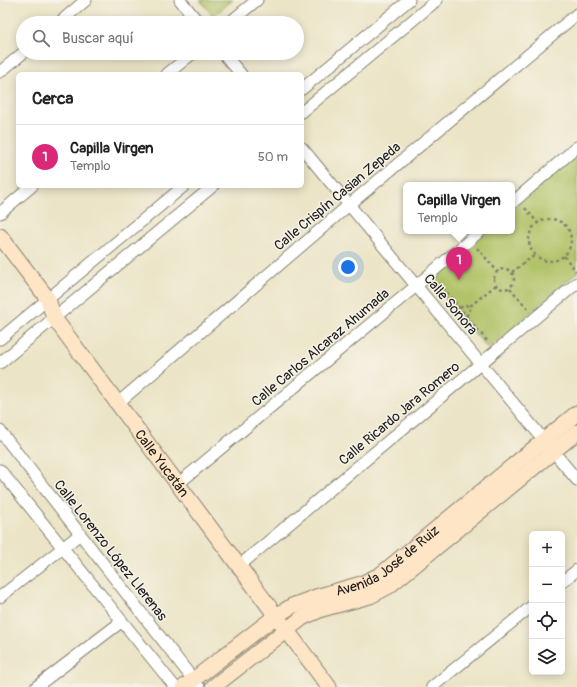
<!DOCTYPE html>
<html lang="es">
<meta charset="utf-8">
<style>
:root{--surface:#fff;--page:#f6f6f6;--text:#222;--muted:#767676;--line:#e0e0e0;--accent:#db2777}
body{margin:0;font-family:Pangolin,sans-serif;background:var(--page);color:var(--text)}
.controls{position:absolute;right:12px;bottom:12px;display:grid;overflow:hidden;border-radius:6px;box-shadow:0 2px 10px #0003}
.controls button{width:36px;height:36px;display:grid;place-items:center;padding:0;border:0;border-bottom:1px solid var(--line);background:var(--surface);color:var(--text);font:20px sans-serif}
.you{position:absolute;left:348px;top:267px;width:14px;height:14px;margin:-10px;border:3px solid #fff;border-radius:50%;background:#1a73e8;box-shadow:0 0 0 6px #1a73e833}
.badge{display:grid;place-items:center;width:26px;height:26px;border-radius:50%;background:var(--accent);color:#fff;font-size:13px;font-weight:700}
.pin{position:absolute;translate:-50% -33px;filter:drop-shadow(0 1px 2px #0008)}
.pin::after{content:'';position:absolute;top:21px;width:14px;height:12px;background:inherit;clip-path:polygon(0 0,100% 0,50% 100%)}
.popup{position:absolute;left:403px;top:182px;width:112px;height:52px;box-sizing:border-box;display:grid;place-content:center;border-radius:6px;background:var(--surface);filter:drop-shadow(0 1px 3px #0005);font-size:13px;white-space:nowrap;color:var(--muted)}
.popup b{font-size:15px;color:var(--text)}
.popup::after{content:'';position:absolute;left:50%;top:100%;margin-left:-8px;border:8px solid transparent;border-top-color:var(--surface)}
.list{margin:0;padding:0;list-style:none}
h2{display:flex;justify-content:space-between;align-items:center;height:52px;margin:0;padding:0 16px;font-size:17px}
h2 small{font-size:13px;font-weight:400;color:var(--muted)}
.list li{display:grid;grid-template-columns:26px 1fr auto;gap:12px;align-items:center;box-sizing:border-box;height:64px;padding:0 16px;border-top:1px solid var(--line)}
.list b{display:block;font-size:15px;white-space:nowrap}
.list p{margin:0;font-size:13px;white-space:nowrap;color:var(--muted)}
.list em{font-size:13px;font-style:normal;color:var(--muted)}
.icon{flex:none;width:22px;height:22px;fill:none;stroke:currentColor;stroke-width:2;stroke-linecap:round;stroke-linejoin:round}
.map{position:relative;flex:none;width:577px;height:687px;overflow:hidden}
.search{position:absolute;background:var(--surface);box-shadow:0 2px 10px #0003;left:16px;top:16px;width:288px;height:44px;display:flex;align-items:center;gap:10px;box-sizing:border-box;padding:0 14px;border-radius:22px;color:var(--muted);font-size:15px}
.panel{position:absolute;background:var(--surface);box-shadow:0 2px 10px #0003;left:16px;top:72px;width:288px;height:116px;border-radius:6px}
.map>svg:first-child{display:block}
.green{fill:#b1c367;stroke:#667042}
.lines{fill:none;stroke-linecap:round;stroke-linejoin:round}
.street-casing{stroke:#848071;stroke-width:13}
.secondary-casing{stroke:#848071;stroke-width:17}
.path{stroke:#848071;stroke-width:2.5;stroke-dasharray:3 3;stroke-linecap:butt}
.street{stroke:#fff;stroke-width:11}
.secondary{stroke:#fde5c5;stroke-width:15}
.labels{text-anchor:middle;stroke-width:3;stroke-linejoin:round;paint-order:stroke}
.street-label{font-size:14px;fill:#1c1c1c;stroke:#f7f3e8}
</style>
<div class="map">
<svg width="577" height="687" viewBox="0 0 577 687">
<rect width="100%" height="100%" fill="#f7f3e8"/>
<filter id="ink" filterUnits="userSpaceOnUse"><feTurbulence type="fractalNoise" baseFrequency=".025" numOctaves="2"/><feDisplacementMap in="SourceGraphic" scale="8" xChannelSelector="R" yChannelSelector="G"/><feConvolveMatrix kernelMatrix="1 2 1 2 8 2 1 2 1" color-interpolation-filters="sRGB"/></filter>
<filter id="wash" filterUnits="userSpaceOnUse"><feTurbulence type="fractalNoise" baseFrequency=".012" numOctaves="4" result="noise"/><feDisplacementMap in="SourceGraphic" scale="16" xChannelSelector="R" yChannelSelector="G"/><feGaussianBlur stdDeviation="0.9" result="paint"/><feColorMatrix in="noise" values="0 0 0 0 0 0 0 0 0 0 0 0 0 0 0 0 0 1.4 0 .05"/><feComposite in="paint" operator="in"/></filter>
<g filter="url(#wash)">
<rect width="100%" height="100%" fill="#ebe4c6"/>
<path class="green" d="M 200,0 L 233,0 L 213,16 Z
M 577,154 L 577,273 L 488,349 L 430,280 L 487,231 L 512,231 L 512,209 Z"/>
</g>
<g filter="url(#ink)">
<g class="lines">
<defs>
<path id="street" d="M 180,0 L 199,23
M 59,23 L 86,0
M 229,23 L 257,0
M 223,53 L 241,74
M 0,72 L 23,53
M 167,74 L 193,53
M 302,89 L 409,0
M 302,112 L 437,0
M 302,148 L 577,480
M 512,203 L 577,147
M 0,213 L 32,186
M 0,339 L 184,186
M 0,363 L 213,186
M 118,403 L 349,205 L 577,14
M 0,431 L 199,687
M 0,470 L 175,687
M 178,484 L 416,286 L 480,231
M 239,566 L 577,283
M 562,582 L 577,570
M 0,597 L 79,535
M 36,687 L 121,622
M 432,687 L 532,606"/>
<g id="secondary">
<path id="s1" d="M 0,236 L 48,299 L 54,318 L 329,687"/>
<path id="s2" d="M 184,687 L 276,616 L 292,606 L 316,597 L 361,584 L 380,575 L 577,413"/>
<path d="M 213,687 L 302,618 L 322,609 L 370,596 L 389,586 L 577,432"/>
</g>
</defs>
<use href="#street" class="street-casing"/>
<use href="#secondary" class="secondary-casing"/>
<path class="path" d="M 525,208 L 537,222
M529 240a21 21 0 1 1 42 0a21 21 0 1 1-42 0Z
M 477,248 L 498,272
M 564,256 L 576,271
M494 279a10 10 0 1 1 20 0a10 10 0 1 1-20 0Z
M 512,272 L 535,255
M 439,283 L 488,342
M 510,288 L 528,309
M 460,308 L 466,305 L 469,307
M 466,316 L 470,310 L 469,307 L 496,285"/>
<use href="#street" class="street"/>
<use href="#secondary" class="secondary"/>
</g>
</g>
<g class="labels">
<g class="street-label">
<text transform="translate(337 196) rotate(-40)" y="5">Calle Crispín Casian Zepeda</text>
<text transform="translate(451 304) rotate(50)" y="5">Calle Sonora</text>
<text transform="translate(320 347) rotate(-40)" y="5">Calle Carlos Alcaraz Ahumada</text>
<text transform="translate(399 413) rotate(-40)" y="5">Calle Ricardo Jara Romero</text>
<text dy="5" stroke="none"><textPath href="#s1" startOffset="280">Calle Yucatán</textPath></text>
<text transform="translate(111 550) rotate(52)" y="5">Calle Lorenzo López Llerenas</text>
<text dy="5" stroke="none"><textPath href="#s2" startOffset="242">Avenida José de Ruiz</textPath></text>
</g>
</g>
</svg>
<div class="controls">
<button>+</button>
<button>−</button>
<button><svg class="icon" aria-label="locate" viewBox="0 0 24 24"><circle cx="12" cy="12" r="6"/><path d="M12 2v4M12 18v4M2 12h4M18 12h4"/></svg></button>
<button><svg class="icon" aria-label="layers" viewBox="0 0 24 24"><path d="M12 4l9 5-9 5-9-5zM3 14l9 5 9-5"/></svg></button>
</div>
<div class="you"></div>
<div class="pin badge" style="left:459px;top:280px">1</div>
<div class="popup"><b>Capilla Virgen</b>Templo</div>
<div class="search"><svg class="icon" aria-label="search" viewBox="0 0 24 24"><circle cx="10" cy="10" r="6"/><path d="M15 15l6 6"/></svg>Buscar aquí</div>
<section class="panel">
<h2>Cerca<small></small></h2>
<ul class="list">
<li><span class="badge">1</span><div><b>Capilla Virgen</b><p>Templo</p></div><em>50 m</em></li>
</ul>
</section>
</div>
